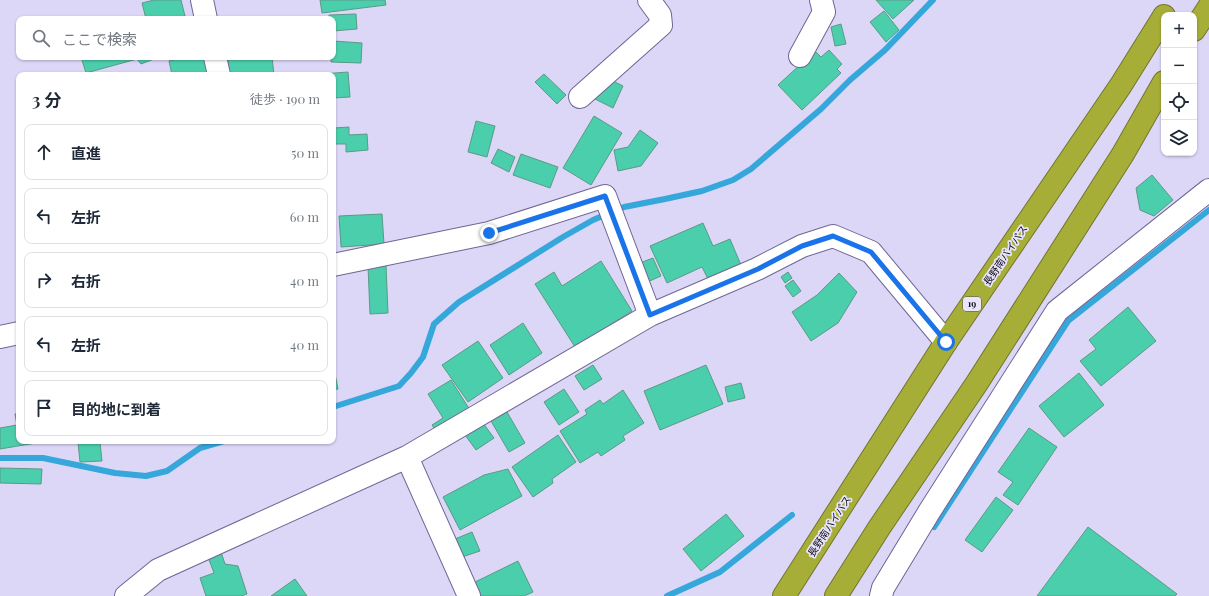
<!DOCTYPE html>
<html lang="ja">
<meta charset="utf-8">
<style>
:root{--surface:#fff;--page:#f2f2f3;--text:#1f2937;--muted:#747a83;--line:#e0e1e3}
body{margin:0;font-family:"Playfair Display","Noto Sans JP",serif;background:var(--page);color:var(--text)}
.controls{position:absolute;right:12px;top:12px;display:grid;overflow:hidden;border-radius:8px;box-shadow:0 1px 3px #0004}
.controls button{width:36px;height:36px;display:grid;place-items:center;padding:0;border:0;border-bottom:1px solid var(--line);background:var(--surface);color:var(--text);font:20px sans-serif}
.stop{position:absolute;width:12px;height:12px;margin:-9px;border:3px solid #1a73e8;border-radius:50%;background:#fff}
.stop.end{background:#1a73e8;border-color:#fff;box-shadow:0 1px 4px #0008}
.list{margin:0;padding:0;list-style:none}
h2{display:flex;justify-content:space-between;align-items:center;height:52px;margin:0;padding:0 16px;font-size:17px}
h2 small{font-size:13px;font-weight:400;color:var(--muted)}
.list li{display:grid;grid-template-columns:26px 1fr auto;gap:12px;align-items:center;box-sizing:border-box;height:56px;margin:0 8px 8px;padding:0 8px;border:1px solid var(--line);border-radius:8px}
.list b{display:block;font-size:15px;white-space:nowrap}
.list em{font-size:13px;font-style:normal;color:var(--muted)}
.icon{flex:none;width:22px;height:22px;fill:none;stroke:currentColor;stroke-width:2;stroke-linecap:round;stroke-linejoin:round}
.map{position:relative;flex:none;width:1209px;height:596px;overflow:hidden}
.search{position:absolute;background:var(--surface);box-shadow:0 1px 3px #0004;left:16px;top:16px;width:320px;height:44px;display:flex;align-items:center;gap:10px;box-sizing:border-box;padding:0 14px;border-radius:8px;color:var(--muted);font-size:15px}
.panel{position:absolute;background:var(--surface);box-shadow:0 1px 3px #0004;left:16px;top:72px;width:320px;height:372px;border-radius:8px}
.map>svg:first-child{display:block}
.lines{fill:none;stroke-linecap:round;stroke-linejoin:round}
.stream{stroke:#35a7da;stroke-width:6}
.building{fill:#4bceac;stroke:#5a9a87}
.minor-casing{stroke:#6f6695;stroke-width:24}
.highway-casing{stroke:#72752f;stroke-width:24}
.minor{stroke:#fff;stroke-width:22}
.highway{stroke:#a6ae38;stroke-width:22}
.route{stroke:#1a73e8;stroke-width:5}
.labels{text-anchor:middle;stroke-width:3.5;stroke-linejoin:round;paint-order:stroke}
.shield{fill:#e9e6fc;stroke:#514d60;stroke-width:1}
.shield-label{font-size:9px;font-weight:bold;fill:#100b1d}
.street-label{font-size:10px;fill:#100b1d;stroke:#e9e6fc}
</style>
<div class="map">
<svg width="1209" height="596" viewBox="0 0 1209 596">
<rect width="100%" height="100%" fill="#dcd7f7"/>
<g class="lines">
<path class="stream" d="M 333,407 L 399,386 L 411,373 L 423,357 L 434,324 L 459,302 L 563,237 L 593,220 L 624,207 L 665,199 L 702,191 L 733,180 L 751,169 L 821,109 L 850,80 L 885,50 L 933,0
M 0,458 L 43,458 L 115,473 L 146,476 L 167,471 L 200,448 L 224,441
M 934,527 L 1068,321 L 1209,210
M 667,596 L 720,572 L 792,515"/>
</g>
<path class="building" d="M 154,0 L 181,0 L 185,16 L 172,19 L 146,19 L 142,3 Z
M 320,0 L 385,0 L 386,5 L 322,13 Z
M 876,0 L 914,0 L 893,19 Z
M 884,11 L 899,30 L 886,42 L 870,22 Z
M 356,14 L 357,29 L 333,31 L 333,19 L 329,19 L 329,15 Z
M 841,24 L 846,44 L 835,46 L 831,27 Z
M 333,41 L 362,43 L 361,63 L 331,62 L 331,57 L 333,57 Z
M 829,50 L 842,64 L 837,69 L 841,73 L 802,110 L 778,85 L 815,51 L 821,57 Z
M 81,57 L 153,57 L 154,59 L 141,64 L 137,59 L 86,73 Z
M 185,57 L 209,57 L 213,75 L 172,75 L 169,61 Z
M 228,57 L 272,57 L 274,75 L 229,75 Z
M 348,72 L 350,97 L 333,98 L 333,75 L 322,74 Z
M 544,74 L 566,95 L 557,104 L 535,82 Z
M 605,77 L 623,86 L 613,108 L 595,99 Z
M 594,116 L 622,133 L 591,185 L 563,168 Z
M 476,121 L 495,126 L 487,157 L 468,152 Z
M 349,127 L 349,135 L 367,134 L 368,150 L 346,152 L 346,144 L 334,144 L 334,128 Z
M 640,130 L 658,143 L 641,166 L 618,171 L 614,150 L 628,147 Z
M 498,149 L 515,157 L 509,172 L 491,163 Z
M 521,154 L 558,167 L 550,188 L 513,175 Z
M 1152,175 L 1173,200 L 1154,216 L 1140,210 L 1136,188 Z
M 382,214 L 384,244 L 341,247 L 339,216 Z
M 703,223 L 713,246 L 730,239 L 741,265 L 708,279 L 702,267 L 667,283 L 650,246 Z
M 653,258 L 661,276 L 645,283 L 637,264 Z
M 601,261 L 632,311 L 575,347 L 535,284 L 554,272 L 562,286 Z
M 386,265 L 388,313 L 370,314 L 368,266 Z
M 788,272 L 792,278 L 785,283 L 781,277 Z
M 839,273 L 857,292 L 838,323 L 811,341 L 792,312 L 817,295 Z
M 793,280 L 801,291 L 793,297 L 785,286 Z
M 1128,307 L 1156,341 L 1101,386 L 1080,361 L 1096,349 L 1089,340 Z
M 523,323 L 542,353 L 509,375 L 490,345 Z
M 478,341 L 503,378 L 468,402 L 442,365 Z
M 333,364 L 338,389 L 333,390 Z
M 593,365 L 602,379 L 584,390 L 575,376 Z
M 706,365 L 723,404 L 660,430 L 644,391 Z
M 1079,373 L 1104,405 L 1064,437 L 1039,406 Z
M 451,380 L 470,410 L 436,431 L 432,425 L 443,418 L 428,394 Z
M 741,383 L 745,398 L 728,402 L 725,387 Z
M 564,389 L 579,412 L 559,425 L 544,402 Z
M 623,390 L 644,423 L 623,436 L 625,440 L 601,456 L 598,452 L 580,463 L 560,431 L 587,414 L 585,410 L 600,400 L 603,404 Z
M 507,412 L 525,443 L 509,452 L 491,421 Z
M 19,413 L 19,441 L 48,441 L 0,449 L 0,428 L 17,425 L 15,414 Z
M 483,423 L 494,438 L 476,450 L 465,435 Z
M 1029,428 L 1057,447 L 1018,505 L 1003,495 L 1013,482 L 998,472 Z
M 558,435 L 576,462 L 552,479 L 553,483 L 533,497 L 512,467 Z
M 100,442 L 102,461 L 80,462 L 78,443 Z
M 0,468 L 42,469 L 41,484 L 0,483 Z
M 508,469 L 522,496 L 460,530 L 443,497 L 484,475 Z
M 996,497 L 1013,510 L 982,552 L 965,540 Z
M 726,514 L 744,536 L 701,571 L 683,549 Z
M 1088,527 L 1177,594 L 1175,596 L 1037,596 Z
M 472,532 L 480,551 L 462,557 L 455,539 Z
M 221,552 L 225,564 L 238,566 L 247,594 L 241,596 L 206,596 L 200,578 L 214,573 L 208,557 Z
M 518,561 L 533,592 L 524,596 L 474,596 L 469,585 Z
M 295,579 L 307,596 L 271,596 Z"/>
<g class="lines">
<defs>
<path id="minor" d="M 202,0 L 206,19
M 800,56 L 824,12 L 821,0
M 215,57 L 219,75
M 580,97 L 661,25 L 660,15 L 649,0
M 333,265 L 489,233 L 605,196 L 650,315
M 0,337 L 19,333
M 126,596 L 158,570 L 407,457
M 469,596 L 407,457 L 650,315 L 757,269 L 802,246 L 833,236 L 871,252 L 946,342
M 881,596 L 883,588 L 929,512 L 1057,311 L 1209,190"/>
<path id="highway" d="M 1194,30 L 1209,7
M 784,596 L 946,342 L 1121,85 L 1164,16
M 836,596 L 879,528 L 977,383 L 1123,154 L 1164,82"/>
</defs>
<use href="#minor" class="minor-casing"/>
<use href="#highway" class="highway-casing"/>
<use href="#minor" class="minor"/>
<use href="#highway" class="highway"/>
</g>
<g class="lines">
<path class="route" d="M 489,233 L 605,196 L 650,315 L 758,269 L 802,246 L 833,236 L 871,252 L 946,342"/>
</g>
<g class="labels">
<rect class="shield" x="963" y="297" width="18" height="14" rx="3"/>
<g class="shield-label">
<text x="972" y="307">19</text>
</g>
<g class="street-label">
<text transform="translate(1005 255) rotate(-56)" y="4">長野南バイパス</text>
<text transform="translate(829 526) rotate(-57)" y="4">長野南バイパス</text>
</g>
</g>
</svg>
<div class="controls">
<button>+</button>
<button>−</button>
<button><svg class="icon" aria-label="locate" viewBox="0 0 24 24"><circle cx="12" cy="12" r="6"/><path d="M12 2v4M12 18v4M2 12h4M18 12h4"/></svg></button>
<button><svg class="icon" aria-label="layers" viewBox="0 0 24 24"><path d="M12 4l9 5-9 5-9-5zM3 14l9 5 9-5"/></svg></button>
</div>
<div class="stop" style="left:946px;top:342px"></div>
<div class="stop end" style="left:489px;top:233px"></div>
<div class="search"><svg class="icon" aria-label="search" viewBox="0 0 24 24"><circle cx="10" cy="10" r="6"/><path d="M15 15l6 6"/></svg>ここで検索</div>
<section class="panel">
<h2>3 分<small>徒歩 · 190 m</small></h2>
<ul class="list">
<li><svg class="icon" aria-label="ahead" viewBox="0 0 24 24"><path d="M12 20V5M6 11l6-6 6 6"/></svg><div><b>直進</b></div><em>50 m</em></li>
<li><svg class="icon" aria-label="left" viewBox="0 0 24 24"><path d="M17 20v-9H6M10 6l-5 5 5 5"/></svg><div><b>左折</b></div><em>60 m</em></li>
<li><svg class="icon" aria-label="right" viewBox="0 0 24 24"><path d="M7 20v-9h11M14 6l5 5-5 5"/></svg><div><b>右折</b></div><em>40 m</em></li>
<li><svg class="icon" aria-label="left" viewBox="0 0 24 24"><path d="M17 20v-9H6M10 6l-5 5 5 5"/></svg><div><b>左折</b></div><em>40 m</em></li>
<li><svg class="icon" aria-label="arrive" viewBox="0 0 24 24"><path d="M6 21V4h12l-3 4 3 4H6"/></svg><div><b>目的地に到着</b></div></li>
</ul>
</section>
</div>
